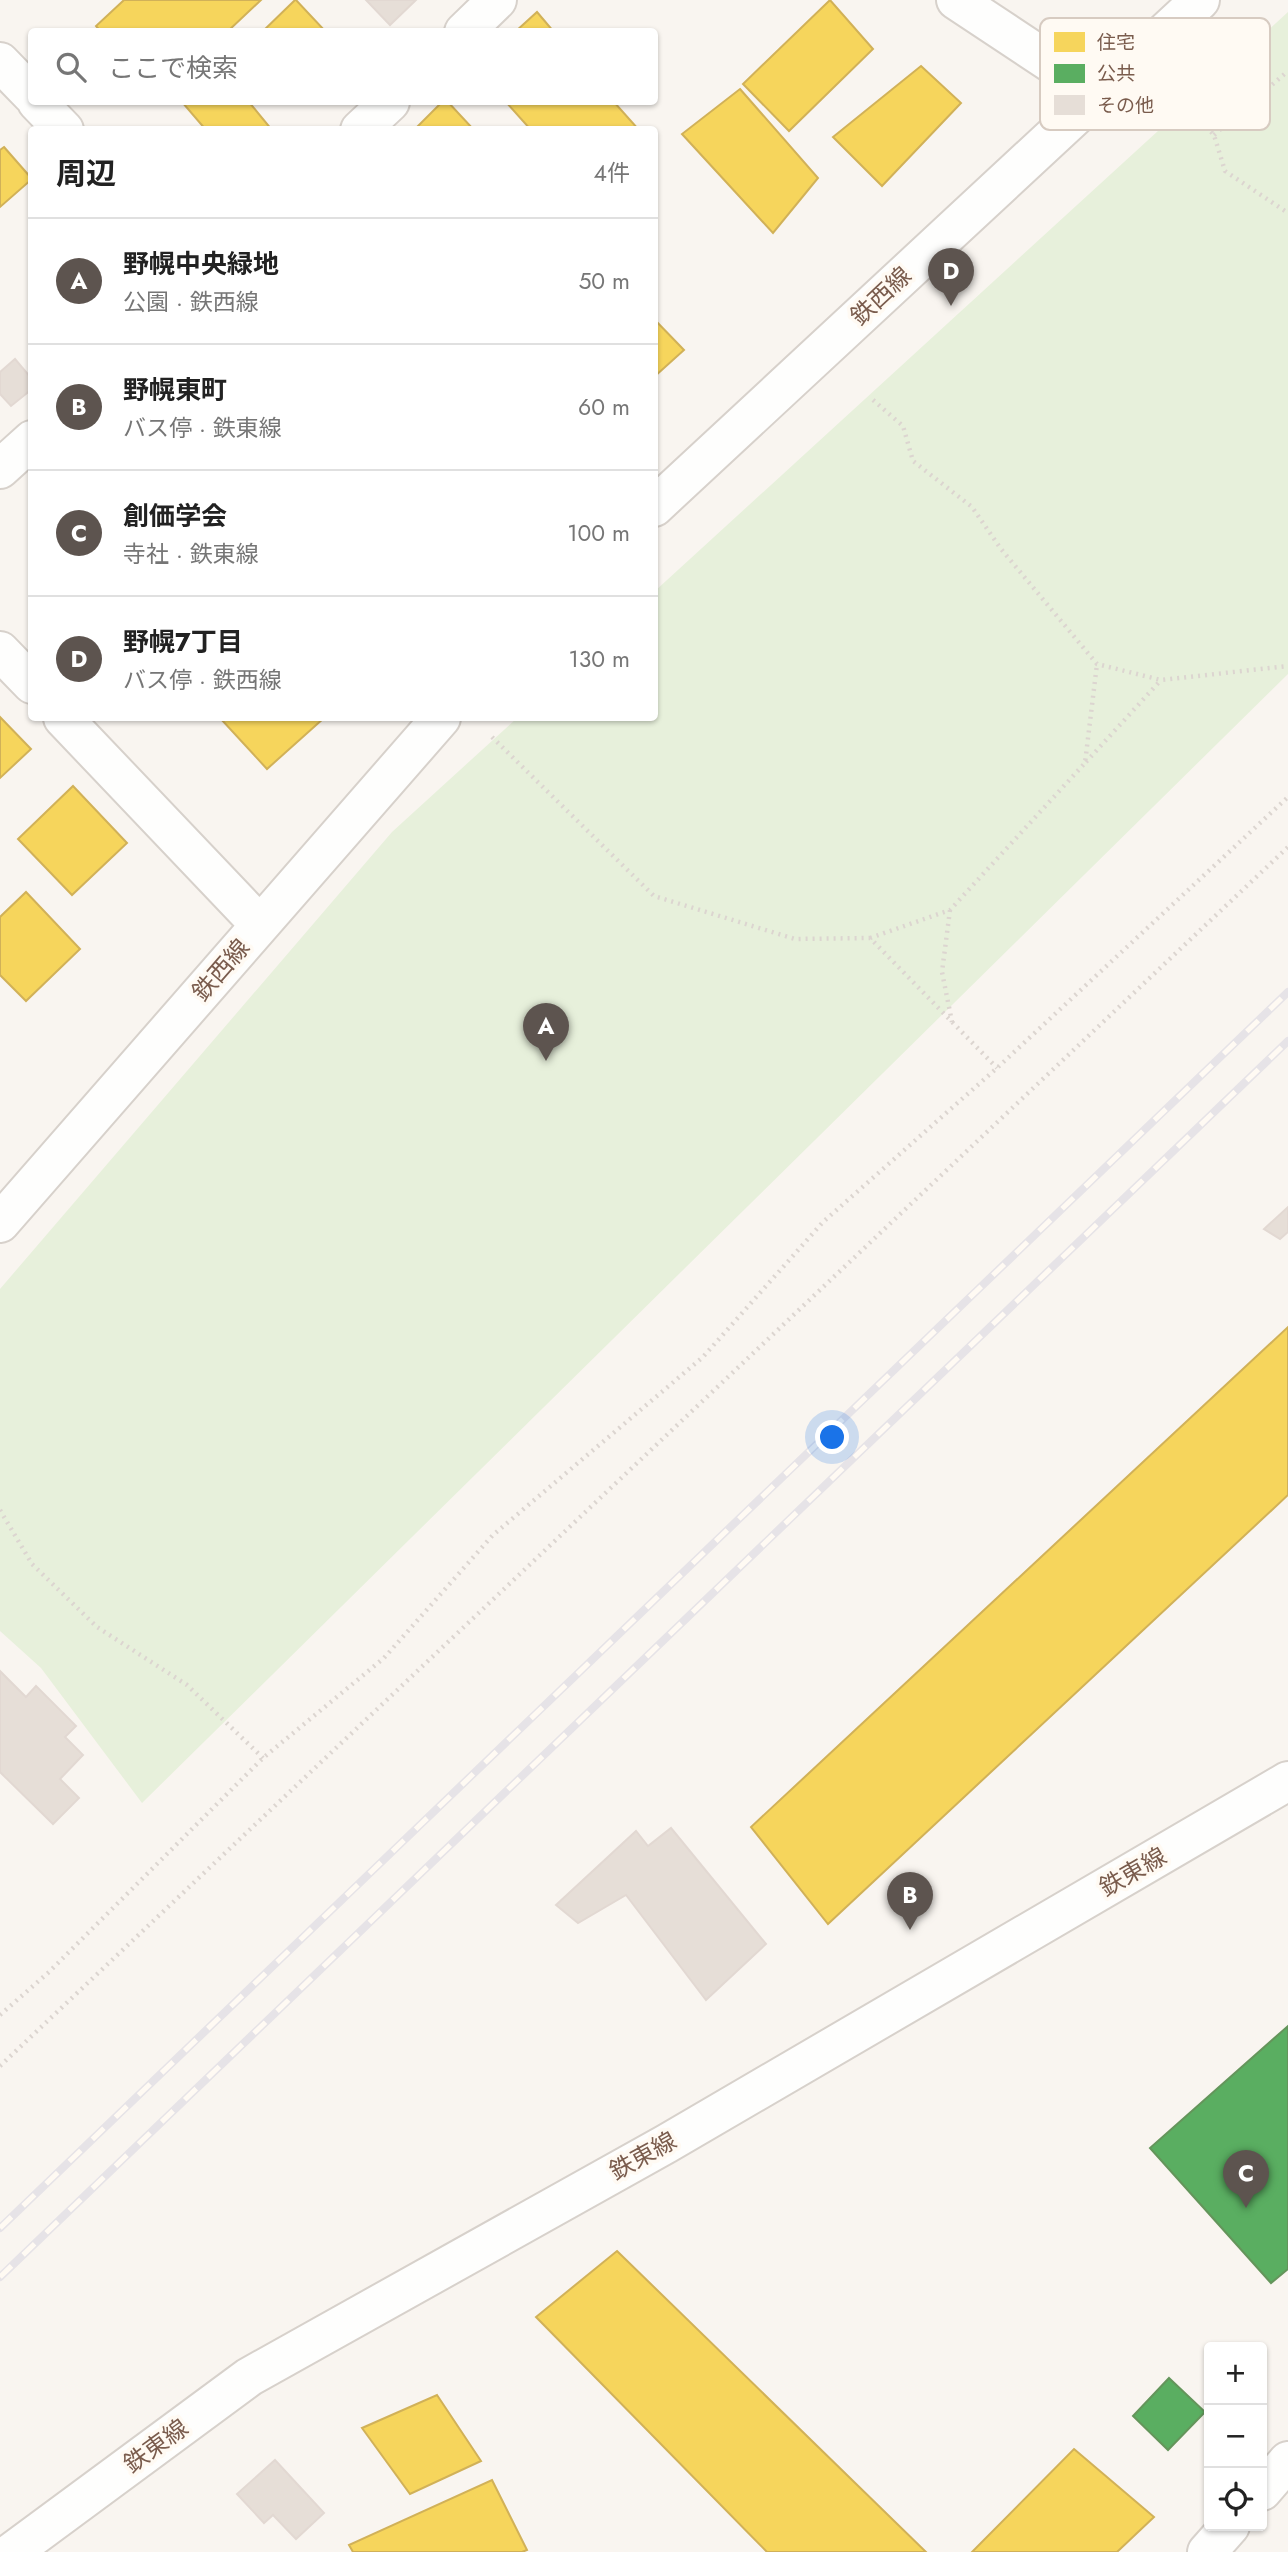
<!DOCTYPE html>
<html lang="ja">
<meta charset="utf-8">
<style>
:root{--surface:#fff;--page:#f6f6f6;--text:#222;--muted:#767676;--line:#e0e0e0;--accent:#5d544f}
body{margin:0;font-family:Jost,"Noto Sans JP",sans-serif;background:var(--page);color:var(--text)}
.controls{position:absolute;right:21px;bottom:21px;display:grid;overflow:hidden;border-radius:7px;box-shadow:0 2px 5px #0004}
.controls button{width:63px;height:63px;display:grid;place-items:center;padding:0;border:0;border-bottom:2px solid var(--line);background:var(--surface);color:var(--text);font:35px sans-serif}
.you{position:absolute;left:833px;top:1438px;width:24px;height:24px;margin:-18px;border:5px solid #fff;border-radius:50%;background:#1a73e8;box-shadow:0 0 0 10px #1a73e833}
.badge{display:grid;place-items:center;width:46px;height:46px;border-radius:50%;background:var(--accent);color:#fff;font-size:23px;font-weight:700}
.pin{position:absolute;translate:-50% -58px;filter:drop-shadow(0 2px 4px #0008)}
.pin::after{content:'';position:absolute;top:37px;width:24px;height:21px;background:inherit;clip-path:polygon(0 0,100% 0,50% 100%)}
.list{margin:0;padding:0;list-style:none}
h2{display:flex;justify-content:space-between;align-items:center;height:91px;margin:0;padding:0 28px;font-size:30px}
h2 small{font-size:23px;font-weight:400;color:var(--muted)}
.list li{display:grid;grid-template-columns:46px 1fr auto;gap:21px;align-items:center;box-sizing:border-box;height:126px;padding:0 28px;border-top:2px solid var(--line)}
.list b{display:block;font-size:26px;white-space:nowrap}
.list p{margin:0;font-size:23px;white-space:nowrap;color:var(--muted)}
.list em{font-size:23px;font-style:normal;color:var(--muted)}
.icon{flex:none;width:38px;height:38px;fill:none;stroke:currentColor;stroke-width:2;stroke-linecap:round;stroke-linejoin:round}
.map{position:relative;flex:none;width:1288px;height:2552px;overflow:hidden}
.search{position:absolute;background:var(--surface);box-shadow:0 2px 5px #0004;left:28px;top:28px;width:630px;height:77px;display:flex;align-items:center;gap:18px;box-sizing:border-box;padding:0 24px;border-radius:7px;color:var(--muted);font-size:26px}
.panel{position:absolute;background:var(--surface);box-shadow:0 2px 5px #0004;left:28px;top:126px;width:630px;height:595px;border-radius:7px}
.map>svg:first-child{display:block}
.green{fill:#e7f0db}
.homes{fill:#f6d55c;stroke:#d1b158;stroke-width:2}
.public{fill:#5aae61;stroke:#64955b;stroke-width:2}
.building{fill:#e6ded7;stroke:#e2d8d2;stroke-width:2}
.lines{fill:none;stroke-linecap:round;stroke-linejoin:round}
.minor-casing{stroke:#d7d1cb;stroke-width:42}
.path{stroke:#dcd5d0;stroke-width:4.5;stroke-dasharray:2 5;stroke-linecap:butt}
.minor{stroke:#fefefd;stroke-width:38}
.rail-casing{stroke:#e6e3e7;stroke-width:8}
.rail{stroke:#fffaf3;stroke-width:5;stroke-dasharray:16;stroke-linecap:butt}
.labels{text-anchor:middle;stroke-width:7;stroke-linejoin:round;paint-order:stroke}
.street-label{font-size:24px;fill:#7a5c4d;stroke:#fffaf3}
.key{fill:#fffaf3;stroke:#d7cbc1;stroke-width:2}
.key-label{font-size:19px;fill:#7a5c4d}
</style>
<div class="map">
<svg width="1288" height="2552" viewBox="0 0 1288 2552">
<rect width="100%" height="100%" fill="#f9f5f0"/>
<path class="green" d="M 1288,12 L 1288,674 L 142,1803 L 41,1668 L 0,1631 L 0,1289 L 392,832 L 517,718 L 654,718 L 655,591 Z"/>
<path class="homes" d="M 124,0 L 261,0 L 227,32 L 101,32 L 96,26 Z
M 296,0 L 326,32 L 262,32 L 295,0 Z
M 830,0 L 873,49 L 789,131 L 743,84 Z
M 537,12 L 554,32 L 515,32 Z
M 921,66 L 961,103 L 882,186 L 833,137 Z
M 740,89 L 818,178 L 773,233 L 682,134 Z
M 182,102 L 249,102 L 272,130 L 206,130 Z
M 442,102 L 448,102 L 474,130 L 414,130 Z
M 506,102 L 614,102 L 639,130 L 531,130 Z
M 4,147 L 32,179 L 0,207 L 0,150 Z
M 654,319 L 684,350 L 654,377 Z
M 0,717 L 31,749 L 0,778 Z
M 220,718 L 324,718 L 267,769 Z
M 73,786 L 127,843 L 72,895 L 18,839 Z
M 26,892 L 80,949 L 26,1001 L 0,975 L 0,917 Z
M 1288,1327 L 1288,1495 L 828,1924 L 751,1827 Z
M 617,2251 L 926,2552 L 767,2552 L 536,2317 Z
M 437,2395 L 481,2461 L 410,2494 L 362,2428 Z
M 1074,2449 L 1154,2517 L 1117,2552 L 972,2552 Z
M 492,2480 L 527,2550 L 522,2552 L 353,2552 L 349,2545 Z"/>
<path class="public" d="M 1288,2026 L 1288,2269 L 1271,2283 L 1150,2148 Z
M 1169,2378 L 1205,2412 L 1168,2450 L 1133,2416 Z"/>
<path class="building" d="M 366,0 L 416,0 L 390,25 Z
M 15,359 L 32,379 L 32,389 L 11,406 L 0,394 L 0,372 Z
M 1288,1207 L 1288,1232 L 1280,1239 L 1264,1229 Z
M 0,1671 L 26,1697 L 36,1686 L 76,1726 L 65,1737 L 83,1755 L 60,1779 L 79,1798 L 53,1824 L 0,1772 Z
M 671,1828 L 766,1944 L 706,2000 L 626,1895 L 578,1923 L 556,1905 L 636,1831 L 648,1846 Z
M 275,2460 L 324,2513 L 296,2539 L 273,2515 L 264,2523 L 237,2494 Z"/>
<g class="lines">
<defs>
<path id="minor" d="M 956,0 L 1098,94
M 464,32 L 497,0
M 0,62 L 32,95
M 37,102 L 64,130
M 360,130 L 390,102
M 0,469 L 32,440
M 654,507 L 1200,0
M 0,651 L 32,684
M 63,718 L 260,925
M 0,1223 L 441,718
M 1262,2491 L 1288,2461
M 12,2552 L 249,2377 L 666,2144 L 1288,1781
M 1207,2552 L 1230,2526"/>
</defs>
<use href="#minor" class="minor-casing"/>
<path class="path" d="M 1192,111 L 1214,135 L 1225,171 L 1288,213
M 1214,135 L 1288,71
M 873,400 L 903,426 L 913,461 L 972,507 L 1001,549 L 1097,664 L 1161,680 L 1288,666
M 492,737 L 654,896 L 795,939 L 870,938 L 997,1068
M 1086,762 L 1161,680
M 950,910 L 942,972 L 952,1022
M 870,938 L 950,910 L 1085,763 L 1097,664
M 0,1510 L 32,1564 L 97,1627 L 187,1685 L 263,1758
M 0,2015 L 49,1972 L 263,1758 L 384,1658 L 493,1535 L 703,1357 L 823,1222 L 997,1068 L 1288,797
M 0,2066 L 1288,847"/>
<use href="#minor" class="minor"/>
<defs>
<path id="rail" d="M 0,2228 L 1288,992
M 0,2277 L 1288,1041"/>
</defs>
<use href="#rail" class="rail-casing"/>
<use href="#rail" class="rail"/>
</g>
<g class="labels">
<g class="street-label">
<text transform="translate(881 296) rotate(-43)" y="8">鉄西線</text>
<text transform="translate(221 970) rotate(-49)" y="8">鉄西線</text>
<text transform="translate(1133 1872) rotate(-30)" y="8">鉄東線</text>
<text transform="translate(643 2156) rotate(-29)" y="8">鉄東線</text>
<text transform="translate(156 2446) rotate(-36)" y="8">鉄東線</text>
</g>
</g>
<rect x="1040" y="18" width="230" height="112" rx="10" class="key"/>
<rect x="1054" y="32" width="31" height="20" fill="#f6d55c"/>
<rect x="1054" y="64" width="31" height="19" fill="#5aae61"/>
<rect x="1054" y="95" width="31" height="20" fill="#e6ded7"/>
<g class="key-label">
<text x="1097" y="49">住宅</text>
<text x="1097" y="80">公共</text>
<text x="1097" y="112">その他</text>
</g>
</svg>
<div class="controls">
<button>+</button>
<button>−</button>
<button><svg class="icon" aria-label="locate" viewBox="0 0 24 24"><circle cx="12" cy="12" r="6"/><path d="M12 2v4M12 18v4M2 12h4M18 12h4"/></svg></button>
</div>
<div class="you"></div>
<div class="pin badge" style="left:546px;top:1061px">A</div>
<div class="pin badge" style="left:910px;top:1930px">B</div>
<div class="pin badge" style="left:1246px;top:2208px">C</div>
<div class="pin badge" style="left:951px;top:306px">D</div>
<div class="search"><svg class="icon" aria-label="search" viewBox="0 0 24 24"><circle cx="10" cy="10" r="6"/><path d="M15 15l6 6"/></svg>ここで検索</div>
<section class="panel">
<h2>周辺<small>4件</small></h2>
<ul class="list">
<li><span class="badge">A</span><div><b>野幌中央緑地</b><p>公園 · 鉄西線</p></div><em>50 m</em></li>
<li><span class="badge">B</span><div><b>野幌東町</b><p>バス停 · 鉄東線</p></div><em>60 m</em></li>
<li><span class="badge">C</span><div><b>創価学会</b><p>寺社 · 鉄東線</p></div><em>100 m</em></li>
<li><span class="badge">D</span><div><b>野幌7丁目</b><p>バス停 · 鉄西線</p></div><em>130 m</em></li>
</ul>
</section>
</div>
